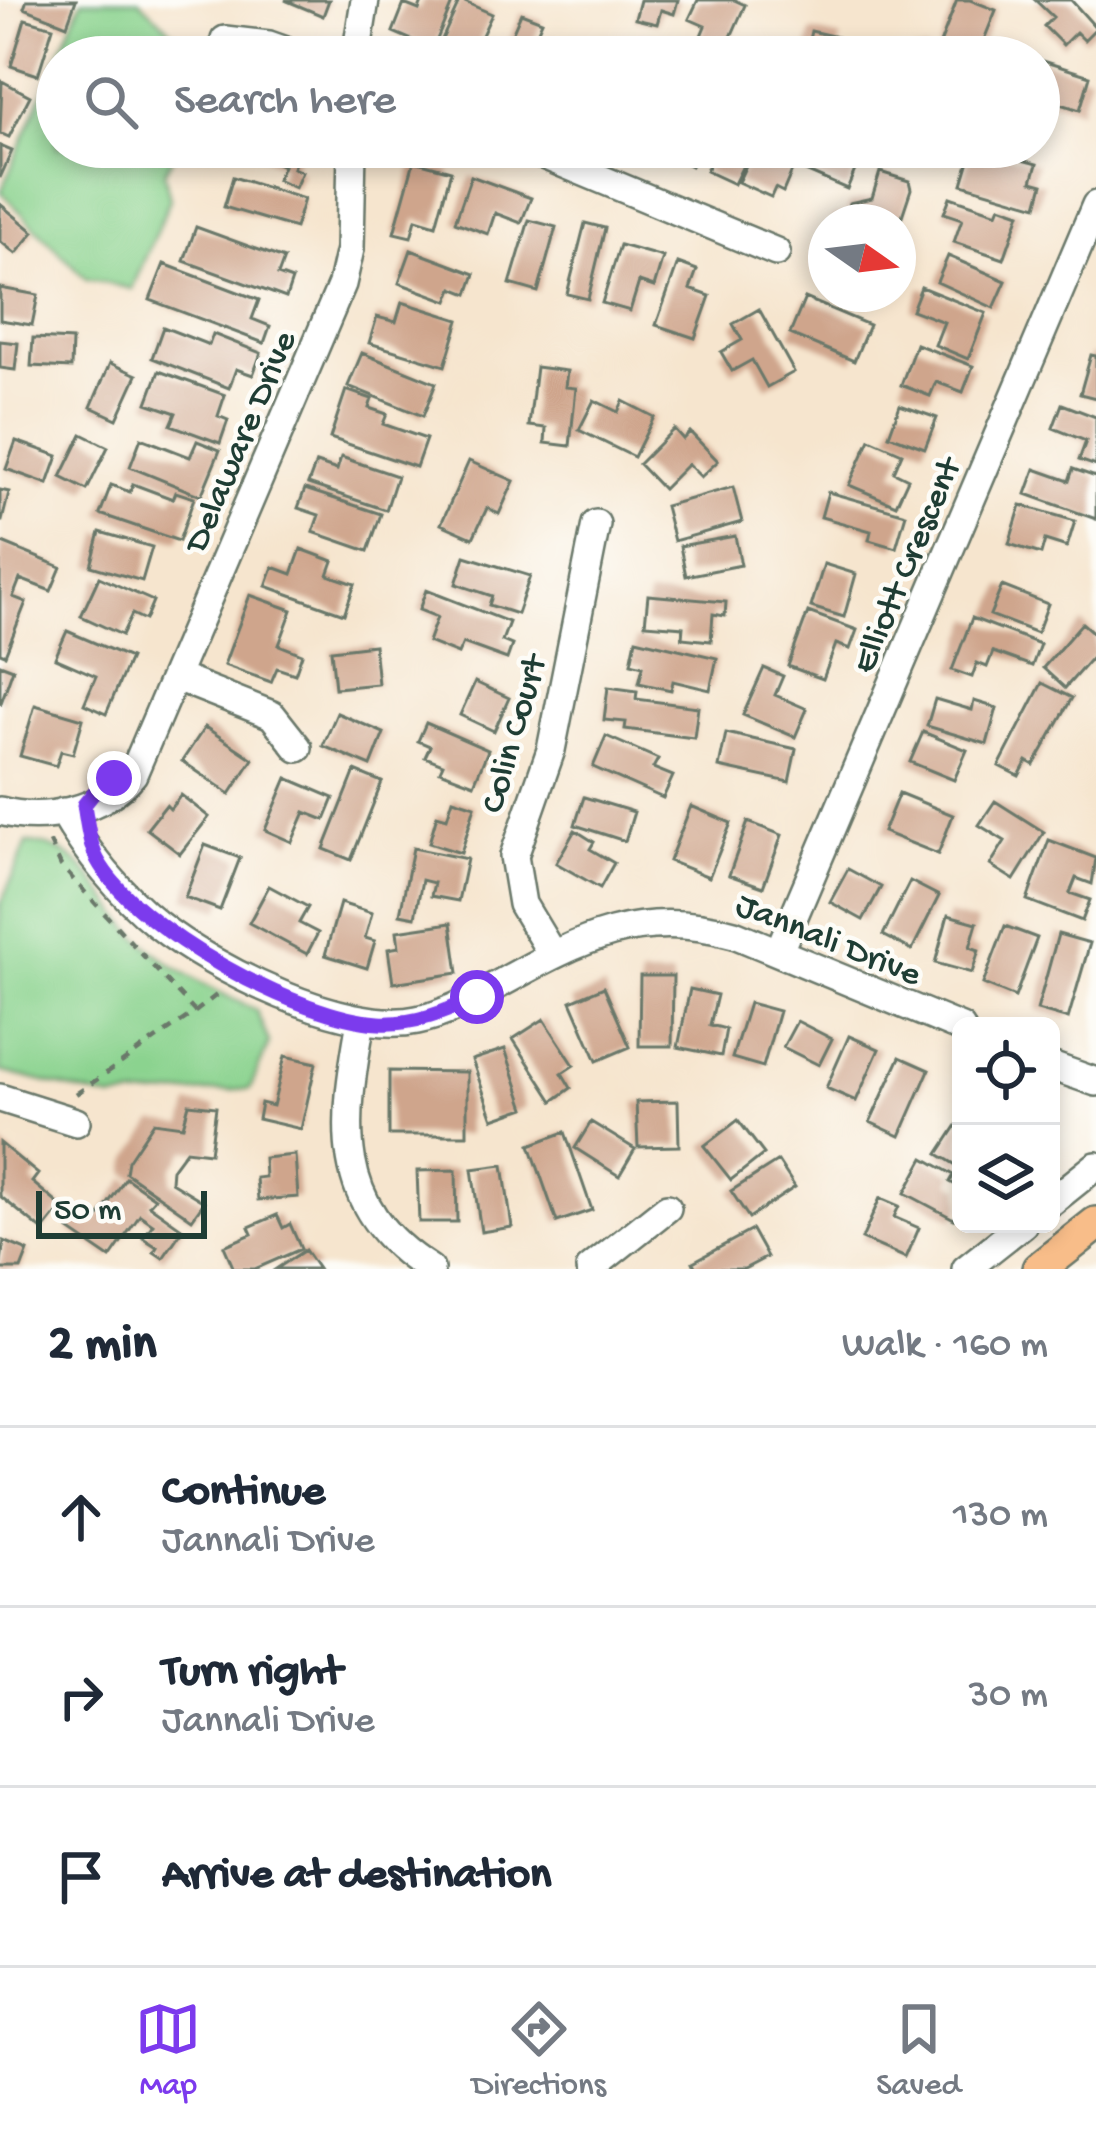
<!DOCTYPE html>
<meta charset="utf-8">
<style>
:root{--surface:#fff;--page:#f2f2f3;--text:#1f2937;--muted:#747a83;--line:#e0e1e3;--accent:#7c3aed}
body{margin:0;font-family:"Gochi Hand",sans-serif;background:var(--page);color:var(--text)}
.controls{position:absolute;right:36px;bottom:36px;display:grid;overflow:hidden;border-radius:18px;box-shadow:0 6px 18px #0003}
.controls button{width:108px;height:108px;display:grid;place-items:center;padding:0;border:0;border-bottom:3px solid var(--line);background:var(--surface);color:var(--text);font:60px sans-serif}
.compass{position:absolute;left:808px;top:204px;width:108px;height:108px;border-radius:50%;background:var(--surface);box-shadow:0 6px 18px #0003;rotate:104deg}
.scale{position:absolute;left:36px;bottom:30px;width:171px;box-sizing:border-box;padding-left:12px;border:6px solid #1f3d34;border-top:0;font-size:33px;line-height:42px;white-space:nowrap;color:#1f3d34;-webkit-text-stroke:9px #fdfcf7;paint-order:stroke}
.stop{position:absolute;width:36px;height:36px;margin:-27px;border:9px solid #7c3aed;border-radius:50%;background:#fff}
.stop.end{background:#7c3aed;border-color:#fff;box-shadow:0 3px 12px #0008}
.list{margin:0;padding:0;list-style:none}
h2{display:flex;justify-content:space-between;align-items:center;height:156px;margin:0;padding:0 48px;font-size:51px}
h2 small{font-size:39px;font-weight:400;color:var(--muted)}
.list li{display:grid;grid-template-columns:78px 1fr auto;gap:36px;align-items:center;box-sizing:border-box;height:180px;padding:0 48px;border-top:3px solid var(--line)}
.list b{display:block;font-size:45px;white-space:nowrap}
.list p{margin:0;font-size:39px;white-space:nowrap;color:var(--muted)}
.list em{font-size:39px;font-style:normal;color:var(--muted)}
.icon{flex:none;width:66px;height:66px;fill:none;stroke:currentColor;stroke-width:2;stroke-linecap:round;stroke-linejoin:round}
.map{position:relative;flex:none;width:1096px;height:1269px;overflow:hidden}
.search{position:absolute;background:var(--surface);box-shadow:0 6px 18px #0003;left:36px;right:36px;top:36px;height:132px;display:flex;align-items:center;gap:30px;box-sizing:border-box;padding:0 42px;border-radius:66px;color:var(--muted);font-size:45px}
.sheet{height:696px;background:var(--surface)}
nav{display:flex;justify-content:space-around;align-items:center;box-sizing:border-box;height:168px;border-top:3px solid var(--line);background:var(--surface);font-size:33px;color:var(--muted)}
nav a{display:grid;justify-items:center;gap:6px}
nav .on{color:var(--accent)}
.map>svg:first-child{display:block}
.green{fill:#8bd38f;stroke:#558862;stroke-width:3}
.building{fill:#cfa58c}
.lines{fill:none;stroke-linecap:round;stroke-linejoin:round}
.minor-casing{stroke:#6a786a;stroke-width:32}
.major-casing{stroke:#6a786a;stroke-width:38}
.path{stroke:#6a786a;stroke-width:4.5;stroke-dasharray:9 9;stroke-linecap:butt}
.minor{stroke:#fff;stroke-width:27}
.major{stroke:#f8bd89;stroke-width:33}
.route{stroke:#7c3aed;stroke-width:15}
.labels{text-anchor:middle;stroke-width:9;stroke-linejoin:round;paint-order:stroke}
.street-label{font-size:36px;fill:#1f3d34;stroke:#fdfcf7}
</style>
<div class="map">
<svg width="1096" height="1269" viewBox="0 0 1096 1269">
<rect width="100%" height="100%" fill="#fdfcf7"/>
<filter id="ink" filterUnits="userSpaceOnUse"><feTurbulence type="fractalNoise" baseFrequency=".00833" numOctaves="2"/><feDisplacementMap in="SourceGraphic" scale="24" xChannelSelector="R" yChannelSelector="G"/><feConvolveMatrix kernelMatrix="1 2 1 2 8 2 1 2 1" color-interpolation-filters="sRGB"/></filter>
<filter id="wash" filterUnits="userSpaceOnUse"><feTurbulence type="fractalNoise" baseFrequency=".004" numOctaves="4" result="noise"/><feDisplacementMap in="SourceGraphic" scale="48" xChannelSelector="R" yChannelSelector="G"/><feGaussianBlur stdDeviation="2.7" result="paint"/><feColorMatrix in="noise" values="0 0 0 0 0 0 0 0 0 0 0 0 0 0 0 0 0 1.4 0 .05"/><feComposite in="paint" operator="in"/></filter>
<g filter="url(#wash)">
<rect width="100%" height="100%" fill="#f6e5ce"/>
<path class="green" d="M 82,0 L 139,0 L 187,46 L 191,57 L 58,57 Z
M 57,59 L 57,147 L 178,147 L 164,173 L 170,199 L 132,289 L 86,279 L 1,192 Z
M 27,843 C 83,843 103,901 137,936 C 172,970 213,990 256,1010 L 269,1043 L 250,1089 L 112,1099 L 0,1071 L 0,906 Z"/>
<g id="blocks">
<path class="building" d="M 27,0 L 76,0 L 67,25 L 24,8 Z
M 285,0 L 329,0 L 323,16 Z
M 423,0 L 453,1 L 433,49 L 393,32 L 404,4 L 419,10 Z
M 460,0 L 492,14 L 475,50 L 490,57 L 434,57 Z
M 640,0 L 678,0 L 674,14 L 661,10 L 657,24 L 635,19 Z
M 698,0 L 734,0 L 745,5 L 722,57 L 695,50 L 705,26 L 689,19 Z
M 957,0 L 970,0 L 996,10 L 977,57 L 958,57 L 938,49 Z
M 1035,0 L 1071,0 L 1096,28 L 1084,40 L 1076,32 L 1063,45 L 1044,26 L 1053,17 Z
M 521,13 L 542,21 L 529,51 L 543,57 L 502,57 Z
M 25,19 L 53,27 L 38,75 L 11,66 Z
M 811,31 L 841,38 L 837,57 L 805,57 Z
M 927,50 L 928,57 L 894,57 L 893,54 Z
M 1039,60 L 1090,76 L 1080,110 L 1039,97 Z
M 2,81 L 30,96 L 9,137 L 0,133 Z
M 0,146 L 12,151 L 0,178 Z
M 264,147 L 302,147 L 293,168 L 302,172 L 295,188 L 277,180 L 283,166 L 260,155 Z
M 655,147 L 701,147 L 691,166 Z
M 717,147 L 752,147 L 734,184 L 706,171 Z
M 782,147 L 841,147 L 861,156 L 847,189 L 794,166 L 783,192 L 775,188 L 771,197 L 738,182 L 749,159 L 759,164 L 765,150 L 778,156 Z
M 973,147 L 1037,164 L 1032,181 L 1043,184 L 1037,206 L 962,184 Z
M 414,161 L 451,171 L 436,225 L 416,219 L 411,237 L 394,233 Z
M 880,172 L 909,181 L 911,189 L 900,222 L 832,222 L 831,217 L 846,214 L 849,203 L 872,198 Z
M 471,176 L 531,198 L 521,223 L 495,213 L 488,234 L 455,222 Z
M 233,177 L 304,199 L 295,228 L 224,207 Z
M 950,197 L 997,213 L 1000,206 L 1020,213 L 1004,259 L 954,242 L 962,219 L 944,213 Z
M 0,204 L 34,232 L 16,254 L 0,241 Z
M 529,220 L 556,227 L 538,292 L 510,284 Z
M 585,223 L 605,228 L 588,299 L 567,294 Z
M 196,227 L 284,259 L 278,275 L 292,280 L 286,298 L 184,261 Z
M 620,245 L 663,257 L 654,287 L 639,282 L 630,311 L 602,303 Z
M 411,250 L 475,274 L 468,294 L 453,288 L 448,301 L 399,283 Z
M 948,256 L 1006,281 L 994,308 L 937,282 Z
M 678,263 L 697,270 L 690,289 L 710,296 L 695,338 L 656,325 Z
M 164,264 L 259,300 L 252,319 L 270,326 L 264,343 L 150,300 Z
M 921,287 L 986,313 L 968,359 L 935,345 L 944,322 L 912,310 Z
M 0,288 L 38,295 L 32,325 L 0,320 Z
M 805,298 L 869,325 L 854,361 L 790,334 Z
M 402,302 L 459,320 L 445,366 L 369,343 L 377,317 L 396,322 Z
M 759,309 L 794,372 L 767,387 L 752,360 L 732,371 L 721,352 L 742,340 L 733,324 Z
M 163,327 L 209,345 L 213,334 L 261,353 L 253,375 L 236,369 L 229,388 L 152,358 Z
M 33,338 L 72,340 L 71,368 L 31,366 Z
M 0,341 L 18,343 L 15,370 L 0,368 Z
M 916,344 L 973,366 L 963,392 L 936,382 L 930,396 L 901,385 Z
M 362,353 L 436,383 L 423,416 L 348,386 Z
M 1091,355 L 1096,356 L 1096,398 L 1080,394 Z
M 110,363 L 137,375 L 117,419 L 91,407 Z
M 536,367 L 567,371 L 565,387 L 576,388 L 570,446 L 545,443 L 546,428 L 529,426 Z
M 159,371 L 225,395 L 218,416 L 228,420 L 220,443 L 171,425 L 176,413 L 147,403 Z
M 346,390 L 372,399 L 369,408 L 387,414 L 383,424 L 426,439 L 416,467 L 330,438 Z
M 594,400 L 618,412 L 623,401 L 654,417 L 634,457 L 579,430 Z
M 1062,404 L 1096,417 L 1096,466 L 1079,460 L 1086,441 L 1053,428 Z
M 900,405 L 937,418 L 925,448 L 889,435 Z
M 674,429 L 683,439 L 690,432 L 718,461 L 701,477 L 688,464 L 663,489 L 639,464 Z
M 82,434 L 108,447 L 87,490 L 61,477 Z
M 141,438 L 190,457 L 197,441 L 220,450 L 201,496 L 130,467 Z
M 870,439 L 902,453 L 894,472 L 908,479 L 896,505 L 849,485 Z
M 16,441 L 58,456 L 48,484 L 6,469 Z
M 341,457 L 397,476 L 386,510 L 308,484 L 316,463 L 337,470 Z
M 469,461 L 514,481 L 499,514 L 487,508 L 473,538 L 441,524 Z
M 1035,469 L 1069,481 L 1073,469 L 1096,477 L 1096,519 L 1026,494 Z
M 133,484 L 173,499 L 176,492 L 194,498 L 179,541 L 100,514 L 111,485 L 130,492 Z
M 733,487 L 742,522 L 674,541 L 665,506 Z
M 305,489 L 381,514 L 368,551 L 313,532 L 319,515 L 298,508 Z
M 0,490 L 9,492 L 2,521 L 0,521 Z
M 828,492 L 906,514 L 896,548 L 869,540 L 871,531 L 821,517 Z
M 1021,505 L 1075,521 L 1067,547 L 1045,540 L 1041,554 L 1009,544 Z
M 100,532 L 152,547 L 142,581 L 91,566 Z
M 735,536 L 741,565 L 686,576 L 680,546 Z
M 0,542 L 61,567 L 51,591 L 20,579 L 13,597 L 26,602 L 5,655 L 0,653 Z
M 301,549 L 333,561 L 328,575 L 355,584 L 344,614 L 266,586 L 273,567 L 292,574 Z
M 465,556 L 530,576 L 517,614 L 489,605 L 492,596 L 456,584 Z
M 824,564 L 856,574 L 844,617 L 811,607 Z
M 99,577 L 153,601 L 145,620 L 132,614 L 122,635 L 81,616 Z
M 1002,586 L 1048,604 L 1037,633 L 990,615 Z
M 426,590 L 509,622 L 502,641 L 512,645 L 507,659 L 463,643 L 458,654 L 428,642 L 437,617 L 419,610 Z
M 250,595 L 292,610 L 279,645 L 302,654 L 295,674 L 277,668 L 271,682 L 224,665 Z
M 648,595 L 726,602 L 725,616 L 713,614 L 711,641 L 682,638 L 683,627 L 645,624 Z
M 808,612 L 857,630 L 850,649 L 836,644 L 823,679 L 788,666 Z
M 972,618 L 1040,644 L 1032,666 L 993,652 L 987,667 L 977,663 L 972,677 L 952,670 Z
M 1082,623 L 1096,635 L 1096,653 L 1065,688 L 1043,668 Z
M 67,631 L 130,658 L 106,714 L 84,704 L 96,676 L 55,658 Z
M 636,639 L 717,658 L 710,690 L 673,681 L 671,690 L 639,683 L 643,666 L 631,663 Z
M 374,645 L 378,684 L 335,688 L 331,650 Z
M 0,664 L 13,669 L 1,703 L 0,702 Z
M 764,668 L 783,676 L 775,695 L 807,709 L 795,737 L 743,715 Z
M 475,682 L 509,698 L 494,731 L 460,715 Z
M 1042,683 L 1072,698 L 1034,765 L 1027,761 L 1019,776 L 999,766 Z
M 608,687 L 637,691 L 636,699 L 698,707 L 694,738 L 625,729 L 626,722 L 604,720 Z
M 935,699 L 972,710 L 974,701 L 997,708 L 987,744 L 927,726 Z
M 35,705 L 83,719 L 73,754 L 61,751 L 56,766 L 20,756 Z
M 337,713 L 384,733 L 371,766 L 323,746 Z
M 426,723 L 488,750 L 474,784 L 440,771 L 443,764 L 425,757 L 430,746 L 418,741 Z
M 205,727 L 253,759 L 230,794 L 182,761 Z
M 923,732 L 967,750 L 954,780 L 910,762 Z
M 726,733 L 796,749 L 789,782 L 719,767 Z
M 606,736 L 658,759 L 653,768 L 673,776 L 663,798 L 593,767 Z
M 355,771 L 382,782 L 351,860 L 324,849 Z
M 287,778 L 334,798 L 325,820 L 305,812 L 292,842 L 265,830 Z
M 899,793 L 953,815 L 938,854 L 883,832 Z
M 181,795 L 209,817 L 180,854 L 147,829 L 166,805 L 170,809 Z
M 584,797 L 634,812 L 625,841 L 575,825 Z
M 453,799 L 475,806 L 461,853 L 429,843 L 437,815 L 447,818 Z
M 995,801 L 1044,832 L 1014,880 L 990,865 L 1005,841 L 979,825 Z
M 691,806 L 731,823 L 709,877 L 669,861 Z
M 748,822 L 782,835 L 763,887 L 729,875 Z
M 575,830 L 594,842 L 590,849 L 614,863 L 600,888 L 556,863 Z
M 1049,840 L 1096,858 L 1092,884 L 1076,878 L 1070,893 L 1090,900 L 1082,921 L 1027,900 Z
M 205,845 L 240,858 L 220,910 L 185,897 Z
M 413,848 L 467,859 L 458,901 L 431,896 L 434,883 L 422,880 L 415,917 L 400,914 Z
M 848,869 L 881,887 L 863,920 L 830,902 Z
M 910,881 L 939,896 L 912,950 L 883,935 Z
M 269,886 L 308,907 L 299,923 L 318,933 L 307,954 L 249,923 Z
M 340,903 L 372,913 L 365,938 L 375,941 L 367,968 L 325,955 Z
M 948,915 L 977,923 L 970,947 L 979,950 L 972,973 L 935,963 Z
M 451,923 L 458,973 L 393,983 L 388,949 L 399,947 L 397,931 Z
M 1005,926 L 1037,938 L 1015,997 L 983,984 Z
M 1058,934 L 1090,943 L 1068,1019 L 1037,1010 Z
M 640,976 L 673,976 L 672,1046 L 639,1046 Z
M 604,987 L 630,1047 L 597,1061 L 571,1001 Z
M 690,989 L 717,995 L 710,1025 L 726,1029 L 721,1056 L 678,1047 Z
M 749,1003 L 779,1011 L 763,1067 L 732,1058 Z
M 544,1019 L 574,1065 L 562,1073 L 571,1088 L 553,1101 L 513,1039 Z
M 797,1021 L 832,1039 L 819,1065 L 783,1047 Z
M 849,1036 L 879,1049 L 856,1101 L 826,1088 Z
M 505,1049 L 525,1108 L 493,1119 L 472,1060 Z
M 285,1056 L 316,1063 L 301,1129 L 258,1119 L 261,1103 L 273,1106 Z
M 900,1057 L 929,1070 L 900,1136 L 870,1122 Z
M 389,1071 L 467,1072 L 467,1135 L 389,1135 Z
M 678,1101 L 679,1146 L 638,1147 L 636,1102 Z
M 189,1104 L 216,1107 L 210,1153 L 186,1150 L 172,1169 L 171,1182 L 204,1202 L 192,1219 L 126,1173 L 128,1161 L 154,1122 L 183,1126 Z
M 961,1119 L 961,1168 L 938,1154 Z
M 738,1120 L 764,1154 L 731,1180 L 704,1146 Z
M 591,1122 L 635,1149 L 619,1176 L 575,1148 Z
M 565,1132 L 592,1210 L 557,1222 L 530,1145 Z
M 0,1143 L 38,1174 L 32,1182 L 62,1207 L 43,1231 L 0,1196 Z
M 295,1155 L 298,1197 L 258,1200 L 256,1178 L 265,1177 L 264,1158 Z
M 924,1158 L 954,1175 L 950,1182 L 961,1188 L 961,1206 L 954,1219 L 905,1193 Z
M 778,1161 L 795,1187 L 749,1218 L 731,1191 Z
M 503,1165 L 512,1227 L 481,1232 L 472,1169 Z
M 456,1170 L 457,1222 L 419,1222 L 417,1171 Z
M 126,1178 L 155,1198 L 149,1205 L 183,1229 L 163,1258 L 154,1252 L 157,1247 L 143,1238 L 153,1224 L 140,1215 L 110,1258 L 69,1230 L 79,1216 L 93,1225 Z
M 880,1198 L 899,1206 L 894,1217 L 919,1228 L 906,1258 L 862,1239 Z
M 277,1215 L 283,1228 L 290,1224 L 301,1249 L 255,1269 L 234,1269 L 224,1246 L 252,1234 L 249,1227 Z
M 752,1230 L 767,1257 L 744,1269 L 696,1269 L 693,1262 Z
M 4,1241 L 28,1251 L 21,1269 L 0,1269 Z
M 305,1250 L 318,1269 L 276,1269 Z"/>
</g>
</g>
<g filter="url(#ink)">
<use href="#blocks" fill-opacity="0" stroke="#6a786a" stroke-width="3"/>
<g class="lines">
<defs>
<path id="minor" d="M 225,40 L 269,45 L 303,57
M 356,57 L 365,0
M 524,147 L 776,252
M 176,677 L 272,715 L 298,748
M 0,811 C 45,823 104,810 133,774 L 342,284 L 350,249 L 352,147
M 63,812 C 86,852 121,895 157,924 C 213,969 345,1035 417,1020 C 447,1014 474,998 501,983 C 582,938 640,908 734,934 L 961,1028
M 779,951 L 1096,205
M 552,954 L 522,904 L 514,856 L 551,750 L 596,524
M 361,1021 C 343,1121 330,1207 430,1269
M 1051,1066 L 1096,1082
M 0,1098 L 76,1122
M 1051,1202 L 1096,1166
M 590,1269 L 667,1208
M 966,1269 L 1023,1224"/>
<path id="major" d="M 1039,1269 L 1096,1224"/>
</defs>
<use href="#minor" class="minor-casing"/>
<use href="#major" class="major-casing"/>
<path class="path" d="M 50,842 L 61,866 L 195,1012 L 73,1096
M 195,1012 L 219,993"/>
<use href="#minor" class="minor"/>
<use href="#major" class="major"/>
</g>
</g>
<g class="lines" filter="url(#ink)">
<path class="route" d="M 114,778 L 96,790 L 84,805 C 87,822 89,843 97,859 C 135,930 301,1019 379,1023 C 414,1025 446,1012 477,997"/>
</g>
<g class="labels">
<g class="street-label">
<text transform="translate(237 440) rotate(-67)" y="13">Delaware Drive</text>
<text transform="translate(903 564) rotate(-67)" y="13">Elliott Crescent</text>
<text transform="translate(510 733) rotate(-74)" y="13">Colin Court</text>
<text transform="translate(830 936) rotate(22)" y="13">Jannali Drive</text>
</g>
</g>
</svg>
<div class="controls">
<button><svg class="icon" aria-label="locate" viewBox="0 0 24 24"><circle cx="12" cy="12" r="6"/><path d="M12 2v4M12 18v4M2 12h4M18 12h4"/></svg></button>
<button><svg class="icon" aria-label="layers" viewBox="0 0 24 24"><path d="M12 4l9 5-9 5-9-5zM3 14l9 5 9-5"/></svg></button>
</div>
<svg class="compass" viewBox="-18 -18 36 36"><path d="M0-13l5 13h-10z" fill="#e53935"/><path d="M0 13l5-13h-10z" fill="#747a83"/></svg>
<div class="scale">50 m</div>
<div class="stop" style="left:477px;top:997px"></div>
<div class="stop end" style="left:114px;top:778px"></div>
<div class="search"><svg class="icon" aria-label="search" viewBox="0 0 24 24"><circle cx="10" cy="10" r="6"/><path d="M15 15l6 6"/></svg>Search here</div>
</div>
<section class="sheet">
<h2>2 min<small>Walk · 160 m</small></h2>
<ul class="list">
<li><svg class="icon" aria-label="ahead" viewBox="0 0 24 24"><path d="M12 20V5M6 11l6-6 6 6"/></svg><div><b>Continue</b><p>Jannali Drive</p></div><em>130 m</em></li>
<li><svg class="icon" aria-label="right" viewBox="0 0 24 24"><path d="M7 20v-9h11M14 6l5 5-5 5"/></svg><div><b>Turn right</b><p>Jannali Drive</p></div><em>30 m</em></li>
<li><svg class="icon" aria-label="arrive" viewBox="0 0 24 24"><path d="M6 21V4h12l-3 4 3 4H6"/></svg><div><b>Arrive at destination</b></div></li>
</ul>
</section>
<nav>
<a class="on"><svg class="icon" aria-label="map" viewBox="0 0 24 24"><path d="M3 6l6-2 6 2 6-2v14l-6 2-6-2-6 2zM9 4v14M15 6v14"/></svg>Map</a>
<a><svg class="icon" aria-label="directions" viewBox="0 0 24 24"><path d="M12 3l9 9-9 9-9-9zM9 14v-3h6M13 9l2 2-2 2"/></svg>Directions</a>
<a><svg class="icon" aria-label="saved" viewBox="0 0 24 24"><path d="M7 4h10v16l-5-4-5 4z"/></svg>Saved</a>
</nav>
